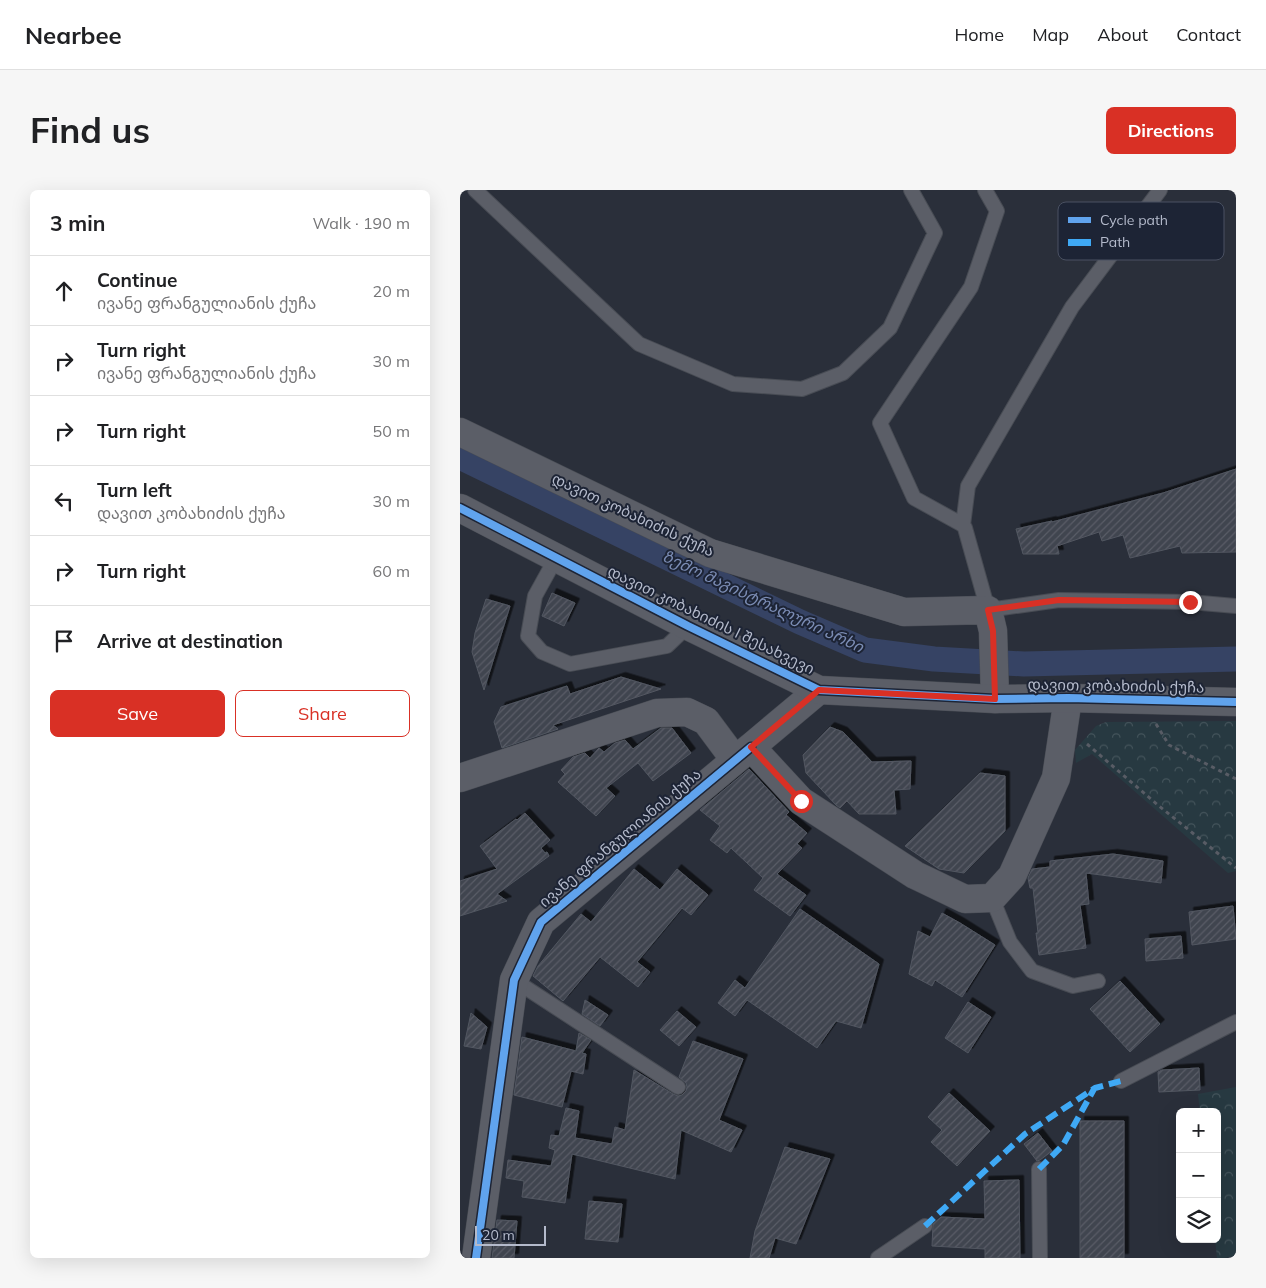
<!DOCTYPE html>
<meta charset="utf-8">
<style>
:root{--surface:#fff;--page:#f6f6f6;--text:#202124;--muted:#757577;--line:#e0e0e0;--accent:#d93025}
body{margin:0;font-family:Mulish,"Noto Sans Georgian",sans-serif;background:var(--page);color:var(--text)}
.controls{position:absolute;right:15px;bottom:15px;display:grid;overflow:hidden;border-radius:8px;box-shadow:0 5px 20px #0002}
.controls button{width:45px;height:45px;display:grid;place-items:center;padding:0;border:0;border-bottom:1px solid var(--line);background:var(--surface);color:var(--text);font:25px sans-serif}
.scale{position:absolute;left:15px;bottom:12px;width:71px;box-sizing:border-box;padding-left:5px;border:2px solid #b4bacb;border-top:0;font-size:14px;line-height:18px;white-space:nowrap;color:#b4bacb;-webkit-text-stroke:4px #1d2435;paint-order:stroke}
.stop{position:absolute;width:15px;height:15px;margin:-11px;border:4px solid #d93025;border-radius:50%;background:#fff}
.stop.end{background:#d93025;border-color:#fff;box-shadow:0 1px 5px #0008}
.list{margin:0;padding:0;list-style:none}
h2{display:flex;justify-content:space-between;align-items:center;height:65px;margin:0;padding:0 20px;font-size:21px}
h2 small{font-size:16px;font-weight:400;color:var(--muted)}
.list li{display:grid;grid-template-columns:32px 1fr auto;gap:15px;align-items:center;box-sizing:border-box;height:70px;padding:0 20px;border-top:1px solid var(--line)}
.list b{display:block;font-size:19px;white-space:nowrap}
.list p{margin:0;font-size:16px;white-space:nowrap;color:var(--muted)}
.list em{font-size:16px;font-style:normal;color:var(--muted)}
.actions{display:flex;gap:10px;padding:15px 20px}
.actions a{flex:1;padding:11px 0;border:1px solid var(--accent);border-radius:8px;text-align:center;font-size:18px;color:var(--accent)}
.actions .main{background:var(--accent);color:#fff}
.icon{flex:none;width:28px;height:28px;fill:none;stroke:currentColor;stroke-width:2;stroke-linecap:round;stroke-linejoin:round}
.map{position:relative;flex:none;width:776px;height:1068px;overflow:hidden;border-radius:8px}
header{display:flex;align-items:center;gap:30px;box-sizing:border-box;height:70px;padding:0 25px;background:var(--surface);border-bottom:1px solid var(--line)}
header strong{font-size:24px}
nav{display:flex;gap:28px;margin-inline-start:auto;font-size:18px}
.intro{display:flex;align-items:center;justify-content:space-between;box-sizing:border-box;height:120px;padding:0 30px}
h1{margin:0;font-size:35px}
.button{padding:12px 22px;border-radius:8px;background:var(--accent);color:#fff;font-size:18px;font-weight:700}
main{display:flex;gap:30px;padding:0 30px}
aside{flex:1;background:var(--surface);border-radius:8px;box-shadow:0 5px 20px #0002}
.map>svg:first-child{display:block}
.park{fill:url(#park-crowns)}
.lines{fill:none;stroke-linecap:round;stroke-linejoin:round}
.canal{stroke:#364364;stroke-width:25}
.building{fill:url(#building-hatch);stroke:#525761;filter:url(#shadow)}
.service-casing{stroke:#484c54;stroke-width:16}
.minor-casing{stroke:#484c54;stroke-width:29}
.tertiary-casing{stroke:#484c54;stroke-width:29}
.path{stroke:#585c65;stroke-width:3;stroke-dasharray:4 4;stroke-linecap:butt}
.service{stroke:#5b5e67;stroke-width:14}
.minor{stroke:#5b5e67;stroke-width:28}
.tertiary{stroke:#5b5e67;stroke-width:28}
.quiet{stroke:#3fa9f5;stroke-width:6;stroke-dasharray:12 6;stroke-linecap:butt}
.cycleway-casing{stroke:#1d2435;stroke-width:11}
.cycleway{stroke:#60a3ed;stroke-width:8}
.route{stroke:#d93025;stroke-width:6}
.labels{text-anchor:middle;stroke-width:4;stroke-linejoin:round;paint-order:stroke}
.street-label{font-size:15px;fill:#b4bacb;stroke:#1d2435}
.water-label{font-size:16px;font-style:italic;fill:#7b8cb4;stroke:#1d2435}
.key{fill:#1d2435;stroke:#4a5162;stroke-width:1}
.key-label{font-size:14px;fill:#b4bacb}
</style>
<header>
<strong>Nearbee</strong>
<nav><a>Home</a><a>Map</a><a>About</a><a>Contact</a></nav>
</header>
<div class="intro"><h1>Find us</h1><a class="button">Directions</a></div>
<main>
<aside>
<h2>3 min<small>Walk · 190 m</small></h2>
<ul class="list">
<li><svg class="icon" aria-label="ahead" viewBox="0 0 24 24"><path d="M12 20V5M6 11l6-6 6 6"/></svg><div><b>Continue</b><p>ივანე ფრანგულიანის ქუჩა</p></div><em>20 m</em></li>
<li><svg class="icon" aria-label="right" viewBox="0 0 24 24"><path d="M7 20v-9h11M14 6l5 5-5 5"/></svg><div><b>Turn right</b><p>ივანე ფრანგულიანის ქუჩა</p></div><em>30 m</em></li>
<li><svg class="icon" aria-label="right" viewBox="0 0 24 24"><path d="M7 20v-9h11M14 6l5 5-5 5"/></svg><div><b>Turn right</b></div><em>50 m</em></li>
<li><svg class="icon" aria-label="left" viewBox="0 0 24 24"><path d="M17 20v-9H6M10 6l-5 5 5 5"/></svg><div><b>Turn left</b><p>დავით კობახიძის ქუჩა</p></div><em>30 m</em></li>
<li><svg class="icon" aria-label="right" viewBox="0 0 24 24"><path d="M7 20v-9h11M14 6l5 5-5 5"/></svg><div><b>Turn right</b></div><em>60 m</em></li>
<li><svg class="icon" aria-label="arrive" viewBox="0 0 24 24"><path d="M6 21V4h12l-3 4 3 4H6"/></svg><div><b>Arrive at destination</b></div></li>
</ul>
<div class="actions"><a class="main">Save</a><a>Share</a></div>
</aside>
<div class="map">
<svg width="776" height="1068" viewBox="0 0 776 1068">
<defs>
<pattern id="park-crowns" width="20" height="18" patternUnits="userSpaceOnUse" patternTransform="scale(1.25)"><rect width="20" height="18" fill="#273941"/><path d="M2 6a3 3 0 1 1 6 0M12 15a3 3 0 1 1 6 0" fill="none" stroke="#44545b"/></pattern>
<pattern id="building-hatch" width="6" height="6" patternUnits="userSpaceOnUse" patternTransform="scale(1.25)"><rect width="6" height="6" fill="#40444f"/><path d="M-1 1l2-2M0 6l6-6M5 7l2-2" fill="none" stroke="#595d67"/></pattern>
<filter id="shadow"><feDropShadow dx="4.5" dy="-4.5" stdDeviation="0" flood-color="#0009"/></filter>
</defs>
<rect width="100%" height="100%" fill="#2a2f3a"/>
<path class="park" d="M 776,531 L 776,681 L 768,683 L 632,564 L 616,573 L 615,560 L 636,536 L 646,532 Z
M 776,897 L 776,1066 L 765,1068 L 757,1068 L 755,1049 L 757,1049 L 757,922 L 740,922 L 738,904 Z"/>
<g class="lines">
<path class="canal" d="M 0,267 L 340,432 L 405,460 L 474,469 L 564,474 L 776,469"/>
</g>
<path class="building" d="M 776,279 L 776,362 L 722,363 L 720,356 L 670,368 L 663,345 L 642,351 L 639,342 L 597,356 L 599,364 L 563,364 L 556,339 L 592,331 L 592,332 L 703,303 Z
M 92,403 L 115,413 L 104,436 L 82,426 Z
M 26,409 L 50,416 L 24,500 L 12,462 L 15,443 Z
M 161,487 L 201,499 L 93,535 L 98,539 L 42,558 L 34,532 L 41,517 L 107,496 L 110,504 Z
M 370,537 L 383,542 L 412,572 L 451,571 L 450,599 L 434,600 L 436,624 L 399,624 L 387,611 L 380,618 L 376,615 L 346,583 L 343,565 Z
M 201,538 L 212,538 L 231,563 L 193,591 L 178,573 L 146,598 L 155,606 L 136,626 L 98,592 L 105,584 L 101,580 L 113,567 L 125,563 L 130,568 L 138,559 L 139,558 L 144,562 L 155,553 L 165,550 L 173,559 Z
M 289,579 L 329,622 L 326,625 L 347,643 L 337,654 L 342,658 L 317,684 L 346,705 L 330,726 L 294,700 L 303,688 L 271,658 L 267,663 L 250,650 L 260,636 L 240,620 Z
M 520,583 L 545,586 L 545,641 L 504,683 L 479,679 L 445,656 Z
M 65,623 L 90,650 L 81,658 L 85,663 L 87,662 L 89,666 L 37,704 L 47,711 L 0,726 L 0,691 L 37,679 L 20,656 L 56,629 L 57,630 Z
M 653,664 L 703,671 L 701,693 L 626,683 L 629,714 L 620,715 L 626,758 L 579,765 L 576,743 L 578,743 L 573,698 L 570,698 L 568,688 L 572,679 L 590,677 L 590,671 Z
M 174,679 L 200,700 L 217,679 L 248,705 L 231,725 L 222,718 L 177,772 L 190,782 L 178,797 L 140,767 L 103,811 L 73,786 L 78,776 L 121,724 L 131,732 Z
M 773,716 L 776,749 L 732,755 L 729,722 Z
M 340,719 L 419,774 L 401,838 L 376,831 L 357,858 L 287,810 L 275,826 L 258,813 L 275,790 L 285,798 Z
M 482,723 L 500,733 L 535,755 L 502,807 L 475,790 L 472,796 L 449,784 L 458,741 L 470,747 Z
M 721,746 L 723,768 L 686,771 L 685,749 Z
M 660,791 L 700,834 L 670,862 L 630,819 Z
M 125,810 L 148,825 L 140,836 L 122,824 Z
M 508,812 L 531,827 L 508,863 L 485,848 Z
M 217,821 L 236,837 L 219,856 L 200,840 Z
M 11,823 L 27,837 L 21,859 L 4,856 Z
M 119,843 L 131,850 L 122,863 L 126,864 L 123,884 L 111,881 L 102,917 L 54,905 L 62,847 L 116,861 Z
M 233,851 L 283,869 L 259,930 L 282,940 L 271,962 L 221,940 L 215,989 L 112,964 L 105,1013 L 62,1007 L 64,991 L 46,988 L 48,970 L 91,976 L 95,960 L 89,958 L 91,945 L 99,946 L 106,918 L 119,921 L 115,948 L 152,954 L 155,937 L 165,940 L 174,880 L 213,904 L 218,906 L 222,905 L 226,901 L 227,897 L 226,893 L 219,887 Z
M 739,878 L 740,900 L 699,902 L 698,882 L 702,880 Z
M 489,903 L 530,941 L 497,976 L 471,952 L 482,940 L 468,927 Z
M 620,931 L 664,931 L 664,1068 L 620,1068 Z
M 578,943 L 592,961 L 580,970 L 577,971 L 564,954 Z
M 325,957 L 370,969 L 336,1054 L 315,1048 L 309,1068 L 290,1068 L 295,1041 Z
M 559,990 L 560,1068 L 525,1068 L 525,1059 L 472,1056 L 473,1034 L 481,1027 L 525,1029 L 524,991 Z
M 129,1011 L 162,1014 L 158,1052 L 125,1049 Z
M 37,1030 L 57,1031 L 54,1068 L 32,1068 Z"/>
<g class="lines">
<defs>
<path id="service" d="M 15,0 L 179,154 L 273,194 L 342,199 L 383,183 L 430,138 L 475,43 L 451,0
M 525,0 L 537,21 L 511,97 L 420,233 L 454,308 L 503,335 L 505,338 L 528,420 L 599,410 L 730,412 L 776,416
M 503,335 L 508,296 L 612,117 L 700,0
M 96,368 L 75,406 L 68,446 L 82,462 L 110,474 L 207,456 L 228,436
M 532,708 L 550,752 L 572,781 L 613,796 L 638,791
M 54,790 L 218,897
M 661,891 L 776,832
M 579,979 L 580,1068
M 418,1068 L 465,1036"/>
<path id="minor" d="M 0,242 L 250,363 L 444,422 L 528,420 L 533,441 L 535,509
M 359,500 L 291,557 L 341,611 L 455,685 L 505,709 L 532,708 L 552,686 L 596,588 L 608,508
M 0,588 L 197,523 L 227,522 L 246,531 L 275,570
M 16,1068 L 54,790 L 81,732 L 291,557"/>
<path id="tertiary" d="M 0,318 L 228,436 L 359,500 L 535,509 L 608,508 L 776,512"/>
</defs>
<use href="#service" class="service-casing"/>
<use href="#minor" class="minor-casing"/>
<use href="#tertiary" class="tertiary-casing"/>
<path class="path" d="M 696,534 L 709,555 L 776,589
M 627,554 L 699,616 L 776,678"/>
<use href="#service" class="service"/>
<use href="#minor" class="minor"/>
<use href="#tertiary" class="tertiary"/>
<path class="quiet" d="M 579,979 L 603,955 L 634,899
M 465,1036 L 565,944 L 635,898 L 661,891"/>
<defs>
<path id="cycleway" d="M 0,318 L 228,436 L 359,500 L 535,509 L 608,508 L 776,512
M 16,1068 L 54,790 L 81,732 L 291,557"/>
</defs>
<use href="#cycleway" class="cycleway-casing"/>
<use href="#cycleway" class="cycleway"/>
</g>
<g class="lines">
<path class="route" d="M 341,611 L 291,557 L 359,500 L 535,509 L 533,441 L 528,420 L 599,410 L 730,412"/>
</g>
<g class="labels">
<g class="street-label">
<text transform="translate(173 325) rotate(25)" y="5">დავით კობახიძის ქუჩა</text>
<text transform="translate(251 430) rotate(26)" y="5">დავით კობახიძის I შესახვევი</text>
<text transform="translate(656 496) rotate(1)" y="5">დავით კობახიძის ქუჩა</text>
<text transform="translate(160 648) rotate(-40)" y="5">ივანე ფრანგულიანის ქუჩა</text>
</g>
<g class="water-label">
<text transform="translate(303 411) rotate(25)" y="6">ზემო მაგისტრალური არხი</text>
</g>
</g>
<rect x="598" y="12" width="166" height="58" rx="8" class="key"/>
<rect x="608" y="27" width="23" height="6" fill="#60a3ed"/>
<rect x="608" y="49" width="23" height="7" fill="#3fa9f5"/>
<g class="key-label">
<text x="640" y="35">Cycle path</text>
<text x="640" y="57">Path</text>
</g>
</svg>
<div class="controls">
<button>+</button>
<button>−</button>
<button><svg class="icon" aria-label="layers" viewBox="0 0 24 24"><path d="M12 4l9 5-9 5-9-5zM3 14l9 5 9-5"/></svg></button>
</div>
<div class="scale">20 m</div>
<div class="stop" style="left:341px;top:611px"></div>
<div class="stop end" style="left:730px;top:412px"></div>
</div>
</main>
